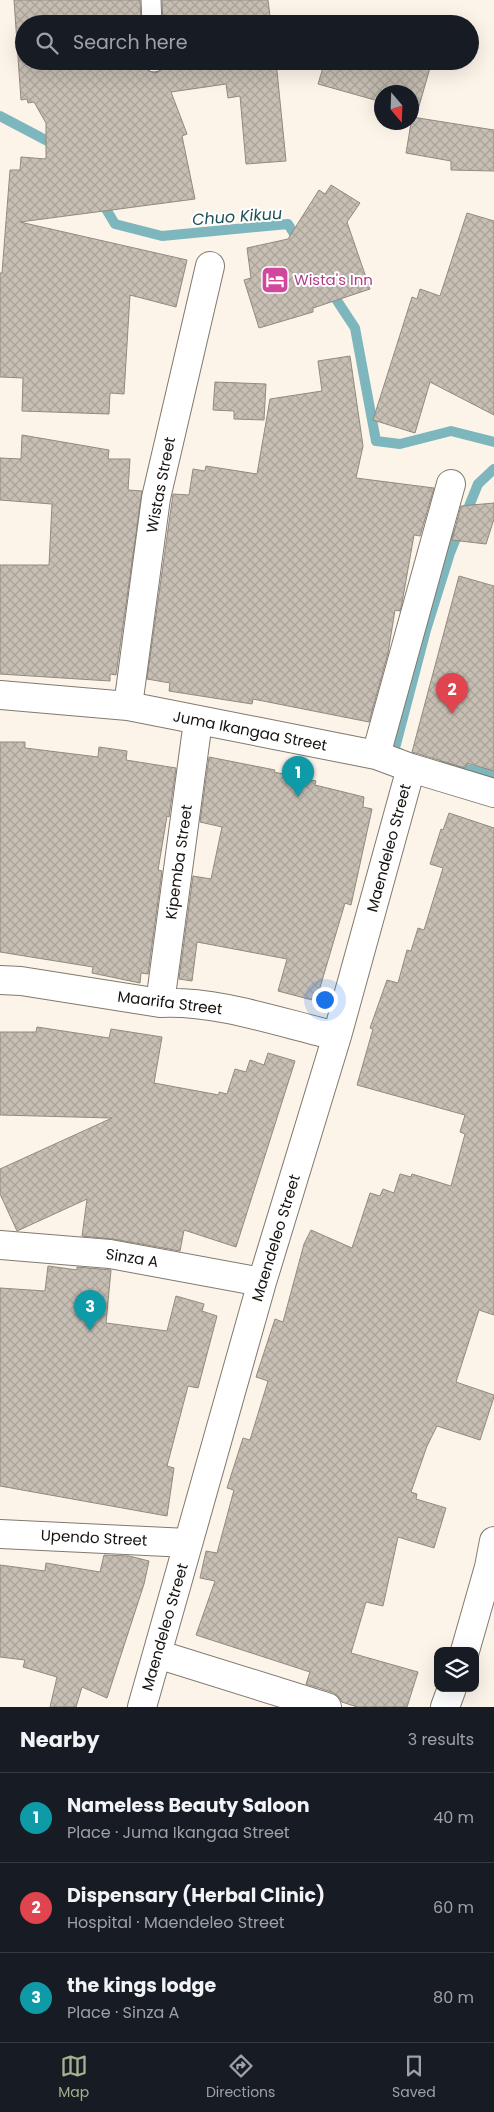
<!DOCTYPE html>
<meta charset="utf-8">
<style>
:root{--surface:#171b24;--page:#20242c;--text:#f1f3f6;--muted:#9ea1a6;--line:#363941;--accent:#a5b18e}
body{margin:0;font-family:Poppins,sans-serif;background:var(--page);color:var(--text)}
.controls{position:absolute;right:15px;bottom:15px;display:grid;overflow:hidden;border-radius:10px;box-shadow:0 5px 20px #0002}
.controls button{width:45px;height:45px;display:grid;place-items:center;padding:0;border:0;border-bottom:1px solid var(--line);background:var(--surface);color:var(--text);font:25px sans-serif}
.compass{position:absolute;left:374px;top:85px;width:45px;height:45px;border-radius:50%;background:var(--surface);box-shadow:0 5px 20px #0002;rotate:161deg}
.you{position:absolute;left:324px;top:999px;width:18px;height:18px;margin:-12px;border:4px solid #fff;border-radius:50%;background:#1a73e8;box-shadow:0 0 0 8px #1a73e833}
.badge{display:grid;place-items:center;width:32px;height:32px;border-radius:50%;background:var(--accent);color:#fff;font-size:16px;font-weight:700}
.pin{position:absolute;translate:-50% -41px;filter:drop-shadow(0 1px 2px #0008)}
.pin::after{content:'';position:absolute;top:26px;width:18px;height:15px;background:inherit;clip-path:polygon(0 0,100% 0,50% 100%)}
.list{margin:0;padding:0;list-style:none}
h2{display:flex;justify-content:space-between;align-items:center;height:65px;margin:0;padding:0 20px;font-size:21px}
h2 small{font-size:16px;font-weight:400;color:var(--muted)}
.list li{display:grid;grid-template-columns:32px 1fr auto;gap:15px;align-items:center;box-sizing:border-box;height:90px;padding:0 20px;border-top:1px solid var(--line)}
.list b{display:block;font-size:19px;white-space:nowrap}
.list p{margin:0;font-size:16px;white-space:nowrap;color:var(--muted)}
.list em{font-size:16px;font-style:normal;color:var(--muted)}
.icon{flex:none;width:28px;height:28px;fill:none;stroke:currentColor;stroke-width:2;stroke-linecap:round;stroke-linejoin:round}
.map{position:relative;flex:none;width:494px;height:1707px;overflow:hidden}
.search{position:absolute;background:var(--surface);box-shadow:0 5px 20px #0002;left:15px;right:15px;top:15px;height:55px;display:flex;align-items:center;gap:12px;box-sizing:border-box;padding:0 18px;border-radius:28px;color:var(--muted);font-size:19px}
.sheet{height:335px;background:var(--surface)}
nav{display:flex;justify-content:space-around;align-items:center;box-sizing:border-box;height:70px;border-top:1px solid var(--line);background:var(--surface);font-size:14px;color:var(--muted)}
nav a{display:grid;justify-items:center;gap:2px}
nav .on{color:var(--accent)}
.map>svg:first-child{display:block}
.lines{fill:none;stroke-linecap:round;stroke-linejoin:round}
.stream{stroke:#7db6bc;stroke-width:10}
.building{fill:url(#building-cross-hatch);stroke:#918a7f}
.service-casing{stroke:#80796f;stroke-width:21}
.minor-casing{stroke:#80796f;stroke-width:30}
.service{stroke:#fff;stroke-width:19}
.minor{stroke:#fff;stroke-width:28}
.labels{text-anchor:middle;stroke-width:4;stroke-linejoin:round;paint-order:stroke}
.hotel-label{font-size:15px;fill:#b23c85;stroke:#fff;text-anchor:start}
.street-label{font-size:15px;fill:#15130f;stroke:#fff}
.water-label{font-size:16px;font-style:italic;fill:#1d5055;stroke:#fff}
</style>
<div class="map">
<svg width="494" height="1707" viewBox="0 0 494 1707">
<defs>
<pattern id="building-cross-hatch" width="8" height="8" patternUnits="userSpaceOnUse" patternTransform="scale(1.25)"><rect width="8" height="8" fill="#c7bfb4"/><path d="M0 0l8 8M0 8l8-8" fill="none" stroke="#aaa39a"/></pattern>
</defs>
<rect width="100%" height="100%" fill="#fcf4e9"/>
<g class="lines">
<path class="stream" d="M 0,116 L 57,146
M 100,199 L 115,224 L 162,236 L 288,224 L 299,242
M 330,290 L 355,328 L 376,441 L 400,444 L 451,431 L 494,442
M 400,753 L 394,752 L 426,630 L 450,553 L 478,484 L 494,469
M 444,764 L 494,775"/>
</g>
<path class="building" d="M 14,0 L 140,0 L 141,24 L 24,24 L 24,61 L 143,61 L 145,68 L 154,73 L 159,72 L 163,68 L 165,61 L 276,61 L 286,161 L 246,164 L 240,96 L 228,98 L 226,84 L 171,92 L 187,134 L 182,136 L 195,199 L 20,222 L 187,260 L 176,307 L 130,295 L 124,394 L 110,393 L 109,414 L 22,411 L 23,378 L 0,377 L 0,273 L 2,273 L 10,170 L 20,170 L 21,157 L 46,159 L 46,123 L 34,102 L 28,103 L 27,99 L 21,100 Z
M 162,0 L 268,0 L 271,24 L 163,24 Z
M 325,61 L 432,61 L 417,113 L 412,111 L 412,92 L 382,92 L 382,102 L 318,84 Z
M 412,117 L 494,130 L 494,171 L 451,170 L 451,161 L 406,153 Z
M 331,185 L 360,203 L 347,222 L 370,289 L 313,308 L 313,312 L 259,328 L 244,280 L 251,278 L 247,248 L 288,239 L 319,190 L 325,194 Z
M 467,213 L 494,221 L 494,415 L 430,382 L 415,433 L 373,420 L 412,297 L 417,299 L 420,289 L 440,296 Z
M 350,356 L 363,446 L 356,478 L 434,488 L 420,536 L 414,535 L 402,603 L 400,611 L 395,610 L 388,653 L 369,722 L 253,699 L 252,704 L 169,691 L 170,683 L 147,679 L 173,494 L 189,495 L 193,469 L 205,471 L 206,466 L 257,474 L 270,399 L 322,391 L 318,361 Z
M 215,382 L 266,384 L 264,420 L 234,419 L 234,411 L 213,410 Z
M 22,435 L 109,450 L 108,459 L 130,459 L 128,490 L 142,491 L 116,675 L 110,674 L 110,681 L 0,674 L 0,565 L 49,565 L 52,504 L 0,500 L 0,458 L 21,459 Z
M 494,503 L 494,519 L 486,544 L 452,540 L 461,506 Z
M 459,576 L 494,586 L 494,771 L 467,763 L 465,768 L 412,752 Z
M 0,742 L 25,742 L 25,748 L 98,757 L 99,747 L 127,751 L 126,760 L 176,768 L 169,817 L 167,816 L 158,870 L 162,871 L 148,974 L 141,973 L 140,983 L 92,973 L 93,967 L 0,952 Z
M 209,757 L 275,770 L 274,772 L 316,781 L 315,785 L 364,797 L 363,807 L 372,809 L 351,905 L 345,903 L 316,1001 L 278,991 L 287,959 L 197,942 L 192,981 L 179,979 L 193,876 L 211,879 L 222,827 L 200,822 Z
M 449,813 L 494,828 L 494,1315 L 479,1310 L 456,1382 L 494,1395 L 494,1397 L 480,1440 L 437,1426 L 427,1446 L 411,1492 L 417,1494 L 416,1499 L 446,1508 L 434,1548 L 398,1537 L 383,1606 L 366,1602 L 351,1653 L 418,1672 L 407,1707 L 357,1707 L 342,1702 L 338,1696 L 332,1692 L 306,1684 L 310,1672 L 196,1635 L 215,1581 L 200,1578 L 206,1551 L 217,1553 L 234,1490 L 227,1488 L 243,1438 L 250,1440 L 268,1381 L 256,1377 L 275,1319 L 283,1322 L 304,1244 L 311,1230 L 352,1248 L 370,1193 L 380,1196 L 383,1189 L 394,1193 L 400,1174 L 411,1177 L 412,1174 L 451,1186 L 465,1134 L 460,1132 L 465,1115 L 357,1085 L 373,1029 L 370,1028 L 387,980 L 398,983 L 407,950 L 411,951 L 418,928 L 424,930 L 443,868 L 430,864 L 441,829 L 443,830 Z
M 37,1027 L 109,1038 L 111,1029 L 162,1037 L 154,1083 L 219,1095 L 219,1092 L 227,1094 L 235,1069 L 246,1072 L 250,1060 L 264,1065 L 268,1053 L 295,1061 L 236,1247 L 184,1230 L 180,1251 L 113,1239 L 82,1236 L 87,1199 L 17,1231 L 0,1194 L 0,1169 L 112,1118 L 0,1115 L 0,1032 L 36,1032 Z
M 48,1266 L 77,1270 L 77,1267 L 111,1270 L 106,1323 L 167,1331 L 176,1296 L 204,1304 L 202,1311 L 217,1316 L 198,1388 L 188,1386 L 167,1466 L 174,1468 L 167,1516 L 0,1486 L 0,1288 L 45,1291 Z
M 104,1555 L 129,1556 L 149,1561 L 144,1584 L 107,1698 L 82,1687 L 76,1707 L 50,1707 L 57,1677 L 23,1667 L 25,1660 L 0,1657 L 0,1565 L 45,1571 L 46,1563 L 100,1572 Z"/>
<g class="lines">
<defs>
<path id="service" d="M 151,0 L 152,24
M 154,61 L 154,62"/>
<path id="minor" d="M 0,695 L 128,706 L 376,755 L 411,768 L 494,793
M 128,706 L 156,498 L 210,266
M 376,755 L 451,484
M 0,980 L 21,981 L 160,1003 C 217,1000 281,1023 337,1036
M 160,1003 L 198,721
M 0,1245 L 110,1254 L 262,1282
M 0,1534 L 188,1543
M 465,1651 L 489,1567 L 494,1541
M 157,1654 L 327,1707
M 142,1707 L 262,1282 L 337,1036 L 411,768
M 445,1707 L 452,1688"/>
</defs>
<use href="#service" class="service-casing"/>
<use href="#minor" class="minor-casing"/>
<use href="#service" class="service"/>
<use href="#minor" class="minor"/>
</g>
<defs>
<symbol id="hotel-square" viewBox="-11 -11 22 22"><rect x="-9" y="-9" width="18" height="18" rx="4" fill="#d1479c" stroke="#fff"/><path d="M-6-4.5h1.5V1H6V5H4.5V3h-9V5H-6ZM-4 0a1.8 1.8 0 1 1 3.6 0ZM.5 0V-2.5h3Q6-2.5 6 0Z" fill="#fff"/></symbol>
</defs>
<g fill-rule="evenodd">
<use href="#hotel-square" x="259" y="264" width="32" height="32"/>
</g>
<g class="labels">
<g class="hotel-label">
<text x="294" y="285">Wista's Inn</text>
</g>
<g class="street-label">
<text transform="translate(161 485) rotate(-79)" y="5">Wistas Street</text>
<text transform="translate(250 731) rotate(11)" y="5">Juma Ikangaa Street</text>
<text transform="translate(389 848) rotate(-75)" y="5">Maendeleo Street</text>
<text transform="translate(179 862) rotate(-82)" y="5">Kipemba Street</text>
<text transform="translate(170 1003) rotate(7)" y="5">Maarifa Street</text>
<text transform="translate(276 1238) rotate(-73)" y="5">Maendeleo Street</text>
<text transform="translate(132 1258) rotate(9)" y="5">Sinza A</text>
<text transform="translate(94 1538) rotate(3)" y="5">Upendo Street</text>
<text transform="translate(165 1627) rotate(-74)" y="5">Maendeleo Street</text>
</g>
<g class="water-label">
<text transform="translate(237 216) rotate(-4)" y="6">Chuo Kikuu</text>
</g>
</g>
</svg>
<div class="controls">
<button><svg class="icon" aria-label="layers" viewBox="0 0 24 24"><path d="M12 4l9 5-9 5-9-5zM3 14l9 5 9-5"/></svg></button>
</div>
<svg class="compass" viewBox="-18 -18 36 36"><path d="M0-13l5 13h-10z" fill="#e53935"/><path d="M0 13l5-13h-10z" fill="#9ea1a6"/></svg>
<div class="you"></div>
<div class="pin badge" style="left:298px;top:797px;background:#0f9aa8">1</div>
<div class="pin badge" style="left:452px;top:714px;background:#e0444e">2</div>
<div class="pin badge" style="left:90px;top:1331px;background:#0f9aa8">3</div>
<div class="search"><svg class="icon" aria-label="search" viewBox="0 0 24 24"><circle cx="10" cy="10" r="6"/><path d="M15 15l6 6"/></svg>Search here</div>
</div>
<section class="sheet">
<h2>Nearby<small>3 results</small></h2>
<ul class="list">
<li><span class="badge" style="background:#0f9aa8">1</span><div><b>Nameless Beauty Saloon</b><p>Place · Juma Ikangaa Street</p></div><em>40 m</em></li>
<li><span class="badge" style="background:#e0444e">2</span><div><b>Dispensary (Herbal Clinic)</b><p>Hospital · Maendeleo Street</p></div><em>60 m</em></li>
<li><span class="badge" style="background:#0f9aa8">3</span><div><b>the kings lodge</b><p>Place · Sinza A</p></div><em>80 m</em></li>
</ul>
</section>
<nav>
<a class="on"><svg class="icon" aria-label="map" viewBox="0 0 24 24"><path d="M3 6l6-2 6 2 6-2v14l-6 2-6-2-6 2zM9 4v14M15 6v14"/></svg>Map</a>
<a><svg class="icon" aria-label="directions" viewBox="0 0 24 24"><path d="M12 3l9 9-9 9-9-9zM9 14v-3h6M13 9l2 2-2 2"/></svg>Directions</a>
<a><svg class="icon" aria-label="saved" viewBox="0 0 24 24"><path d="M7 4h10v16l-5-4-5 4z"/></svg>Saved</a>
</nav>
